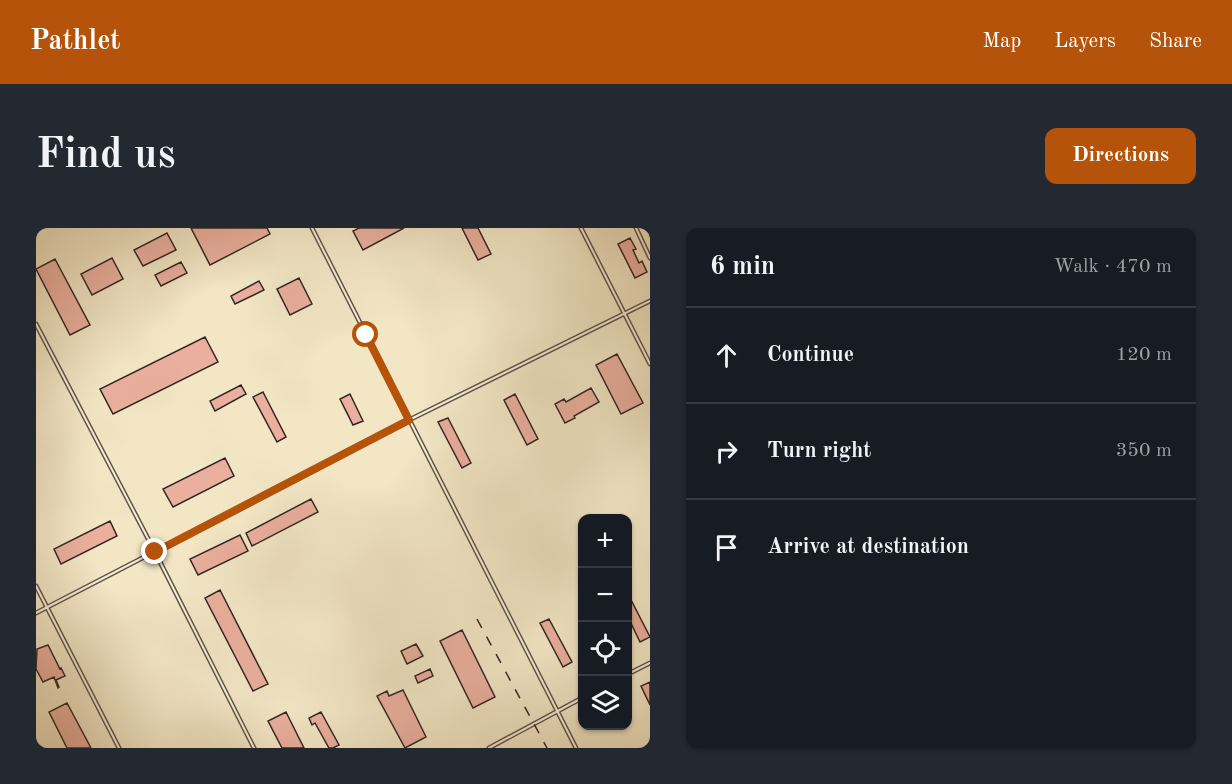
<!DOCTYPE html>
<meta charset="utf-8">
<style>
:root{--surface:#171b24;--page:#242831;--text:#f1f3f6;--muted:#9ea1a6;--line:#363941;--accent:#b45309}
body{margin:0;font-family:"Old Standard TT",serif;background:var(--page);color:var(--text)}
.controls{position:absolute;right:18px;bottom:18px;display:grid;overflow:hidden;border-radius:12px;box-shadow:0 2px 4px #0004}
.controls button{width:54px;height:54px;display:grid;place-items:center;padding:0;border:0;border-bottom:2px solid var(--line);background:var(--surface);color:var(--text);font:30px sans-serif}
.stop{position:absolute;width:18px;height:18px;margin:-14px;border:4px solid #b45309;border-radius:50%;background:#fff}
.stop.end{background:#b45309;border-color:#fff;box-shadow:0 2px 6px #0008}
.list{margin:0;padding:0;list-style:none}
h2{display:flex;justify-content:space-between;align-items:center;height:78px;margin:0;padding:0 24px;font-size:26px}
h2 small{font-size:20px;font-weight:400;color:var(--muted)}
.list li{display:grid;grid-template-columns:39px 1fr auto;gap:18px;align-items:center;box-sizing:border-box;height:96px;padding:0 24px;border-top:2px solid var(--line)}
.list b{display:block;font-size:22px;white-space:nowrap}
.list em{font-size:20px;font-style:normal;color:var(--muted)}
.icon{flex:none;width:33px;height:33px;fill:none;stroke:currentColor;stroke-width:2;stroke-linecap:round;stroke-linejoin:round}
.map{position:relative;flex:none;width:614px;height:520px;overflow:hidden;border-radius:12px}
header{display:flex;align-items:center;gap:36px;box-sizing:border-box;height:84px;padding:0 30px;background:var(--accent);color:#fff}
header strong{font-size:28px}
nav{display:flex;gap:33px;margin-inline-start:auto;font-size:21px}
.intro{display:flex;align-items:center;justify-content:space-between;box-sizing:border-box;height:144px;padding:0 36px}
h1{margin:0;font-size:42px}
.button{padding:15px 27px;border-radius:12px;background:var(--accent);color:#fff;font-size:21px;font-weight:700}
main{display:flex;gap:36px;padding:0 36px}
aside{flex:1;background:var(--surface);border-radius:12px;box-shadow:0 2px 4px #0004}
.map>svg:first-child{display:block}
.building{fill:#eaaf9e;stroke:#322621;stroke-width:1.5}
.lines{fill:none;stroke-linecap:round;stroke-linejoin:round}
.service-casing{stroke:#62564a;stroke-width:5}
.service{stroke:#f7efd9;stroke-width:2}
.rail{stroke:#322621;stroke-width:1.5;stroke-dasharray:10 10;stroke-linecap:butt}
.route{stroke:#b45309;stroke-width:8}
</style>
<header>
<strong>Pathlet</strong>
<nav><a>Map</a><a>Layers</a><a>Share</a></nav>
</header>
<div class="intro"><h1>Find us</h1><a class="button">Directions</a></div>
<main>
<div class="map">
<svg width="614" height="520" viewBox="0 0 614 520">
<rect width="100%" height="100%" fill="#f2e6c5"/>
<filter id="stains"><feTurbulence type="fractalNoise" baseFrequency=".00333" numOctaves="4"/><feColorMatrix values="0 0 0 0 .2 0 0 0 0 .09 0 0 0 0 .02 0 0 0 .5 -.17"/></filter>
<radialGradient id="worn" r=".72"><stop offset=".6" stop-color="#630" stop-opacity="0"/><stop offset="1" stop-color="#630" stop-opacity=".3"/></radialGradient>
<path class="building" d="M 155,0 L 231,0 L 234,6 L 174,37 Z
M 323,0 L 368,0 L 327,22 L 317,3 Z
M 426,0 L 442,0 L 455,26 L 442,32 Z
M 131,5 L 140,22 L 107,38 L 98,22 Z
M 594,10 L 600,21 L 597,22 L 603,35 L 606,33 L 611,44 L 599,50 L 582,16 Z
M 76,30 L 87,51 L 56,67 L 45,46 Z
M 19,31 L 54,97 L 34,107 L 0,41 Z
M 145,34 L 151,45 L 125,58 L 119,47 Z
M 263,50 L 276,76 L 254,87 L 241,61 Z
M 223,53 L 228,62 L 199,76 L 195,68 Z
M 169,109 L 182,134 L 77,186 L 64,161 Z
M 581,126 L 607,175 L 585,186 L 560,137 Z
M 205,157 L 210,166 L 179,183 L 174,173 Z
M 555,160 L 563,174 L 538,188 L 539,190 L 529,195 L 519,176 L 528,171 L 530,174 Z
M 227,164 L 250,209 L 241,214 L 217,169 Z
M 314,166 L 327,193 L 317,197 L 304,171 Z
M 479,166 L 502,211 L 491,217 L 468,172 Z
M 412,190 L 435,235 L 426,240 L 402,194 Z
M 189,230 L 198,248 L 137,279 L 127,261 Z
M 275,271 L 282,284 L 216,318 L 210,305 Z
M 74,293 L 81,308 L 25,336 L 18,321 Z
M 204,307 L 212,323 L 162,347 L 154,331 Z
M 184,362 L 232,456 L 217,463 L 169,370 Z
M 592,366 L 614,409 L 604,414 L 592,389 Z
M 513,391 L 536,434 L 527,439 L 504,395 Z
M 426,402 L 459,469 L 437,480 L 404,413 Z
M 380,416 L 387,428 L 371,436 L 365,423 Z
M 12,417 L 24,441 L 25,440 L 29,448 L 20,452 L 23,459 L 22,460 L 18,449 L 7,454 L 0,441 L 1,421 Z
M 394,441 L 397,448 L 382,455 L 379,448 Z
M 614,454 L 614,477 L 605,458 Z
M 367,462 L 390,509 L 369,520 L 341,468 L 351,463 L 353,468 Z
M 31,475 L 55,520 L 31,520 L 13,484 Z
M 250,484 L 268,520 L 246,520 L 232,493 Z
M 285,484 L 303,517 L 297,520 L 293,520 L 279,495 L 276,497 L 273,490 Z"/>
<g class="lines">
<defs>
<path id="service" d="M 276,0 L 540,520
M 545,0 L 614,136
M 600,0 L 614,30
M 0,96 L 119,324 L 218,520
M 0,358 L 83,520
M 0,385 L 373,192 L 614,73
M 592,446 L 614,435
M 453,520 L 546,470"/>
</defs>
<use href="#service" class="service-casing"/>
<use href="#service" class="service"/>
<path class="rail" d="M 441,391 L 511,520"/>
</g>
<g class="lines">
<path class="route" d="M 119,324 L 373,192 L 330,107"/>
</g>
<rect width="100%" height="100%" filter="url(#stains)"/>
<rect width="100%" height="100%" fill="url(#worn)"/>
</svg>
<div class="controls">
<button>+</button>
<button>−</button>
<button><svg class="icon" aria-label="locate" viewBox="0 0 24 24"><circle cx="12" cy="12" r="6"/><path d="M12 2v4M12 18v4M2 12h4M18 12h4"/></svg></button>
<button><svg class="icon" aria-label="layers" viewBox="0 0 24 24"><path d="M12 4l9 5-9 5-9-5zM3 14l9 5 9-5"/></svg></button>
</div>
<div class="stop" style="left:330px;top:107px"></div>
<div class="stop end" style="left:119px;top:324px"></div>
</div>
<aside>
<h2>6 min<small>Walk · 470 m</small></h2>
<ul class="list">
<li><svg class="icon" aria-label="ahead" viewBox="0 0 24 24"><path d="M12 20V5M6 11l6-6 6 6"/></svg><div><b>Continue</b></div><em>120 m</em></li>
<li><svg class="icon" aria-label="right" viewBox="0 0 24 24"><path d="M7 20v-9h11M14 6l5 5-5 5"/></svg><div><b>Turn right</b></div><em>350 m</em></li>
<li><svg class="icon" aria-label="arrive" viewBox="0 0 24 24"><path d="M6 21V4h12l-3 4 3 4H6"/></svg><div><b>Arrive at destination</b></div></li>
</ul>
</aside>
</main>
